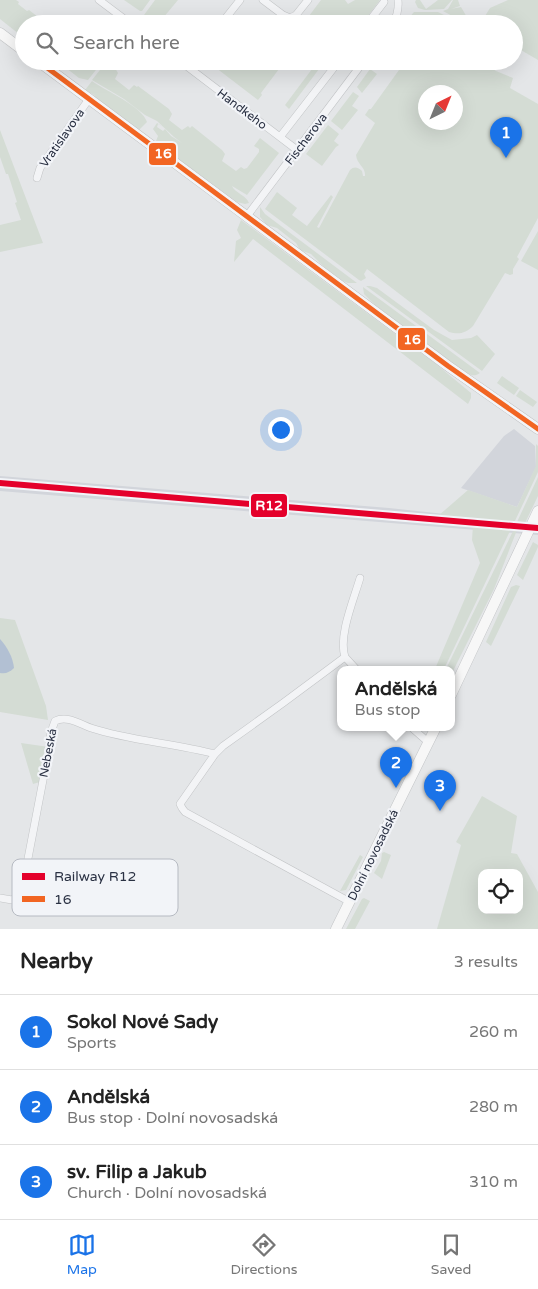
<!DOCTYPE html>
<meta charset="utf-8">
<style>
:root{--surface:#fff;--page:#f2f2f2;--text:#222;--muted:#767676;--line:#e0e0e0;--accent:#1a73e8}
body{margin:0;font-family:"Varela Round",sans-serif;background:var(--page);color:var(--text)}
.controls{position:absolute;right:15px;bottom:15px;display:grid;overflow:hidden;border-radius:10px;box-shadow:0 5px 20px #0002}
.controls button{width:45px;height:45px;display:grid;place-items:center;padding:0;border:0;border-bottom:1px solid var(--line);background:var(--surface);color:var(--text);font:25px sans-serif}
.compass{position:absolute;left:418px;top:85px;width:45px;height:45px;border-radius:50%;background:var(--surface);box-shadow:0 5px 20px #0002;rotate:43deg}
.you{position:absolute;left:280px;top:429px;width:18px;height:18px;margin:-12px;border:4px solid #fff;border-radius:50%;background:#1a73e8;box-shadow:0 0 0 8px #1a73e833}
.badge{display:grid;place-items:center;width:32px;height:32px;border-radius:50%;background:var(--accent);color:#fff;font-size:16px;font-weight:700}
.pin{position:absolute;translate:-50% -41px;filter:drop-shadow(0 1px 2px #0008)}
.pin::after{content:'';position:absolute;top:26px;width:18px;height:15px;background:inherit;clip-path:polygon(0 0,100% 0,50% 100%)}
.popup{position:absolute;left:337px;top:666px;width:118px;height:65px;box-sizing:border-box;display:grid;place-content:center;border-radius:10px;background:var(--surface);filter:drop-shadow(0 1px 4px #0005);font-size:16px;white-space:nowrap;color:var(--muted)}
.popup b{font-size:19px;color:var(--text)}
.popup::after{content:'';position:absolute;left:50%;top:100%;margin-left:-10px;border:10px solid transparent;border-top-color:var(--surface)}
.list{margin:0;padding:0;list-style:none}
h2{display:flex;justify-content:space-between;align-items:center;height:65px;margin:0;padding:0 20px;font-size:21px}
h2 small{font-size:16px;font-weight:400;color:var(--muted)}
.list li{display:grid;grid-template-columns:32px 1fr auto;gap:15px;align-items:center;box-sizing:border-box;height:75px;padding:0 20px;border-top:1px solid var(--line)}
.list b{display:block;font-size:19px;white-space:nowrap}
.list p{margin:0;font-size:16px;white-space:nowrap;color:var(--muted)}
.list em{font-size:16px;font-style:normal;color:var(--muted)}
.icon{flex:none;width:28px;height:28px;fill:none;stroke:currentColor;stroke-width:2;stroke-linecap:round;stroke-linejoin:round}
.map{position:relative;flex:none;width:538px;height:929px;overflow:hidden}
.search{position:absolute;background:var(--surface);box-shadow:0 5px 20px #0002;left:15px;right:15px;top:15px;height:55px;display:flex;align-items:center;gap:12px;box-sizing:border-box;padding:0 18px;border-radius:28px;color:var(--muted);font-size:19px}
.sheet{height:290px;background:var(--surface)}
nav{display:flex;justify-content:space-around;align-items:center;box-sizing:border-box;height:70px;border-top:1px solid var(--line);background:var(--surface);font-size:14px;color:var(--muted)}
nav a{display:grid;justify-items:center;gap:2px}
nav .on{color:var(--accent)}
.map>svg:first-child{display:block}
.built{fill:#d2d5db}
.green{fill:#d4dcd4;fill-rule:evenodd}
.water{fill:#b2c0d3}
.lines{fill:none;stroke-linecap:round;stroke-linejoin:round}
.street-casing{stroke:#c2c4c6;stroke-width:8}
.secondary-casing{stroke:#c2c4c6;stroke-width:11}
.street{stroke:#f3f4f6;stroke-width:7}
.secondary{stroke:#f7f7f7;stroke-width:10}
.bus-1-casing{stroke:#f2f4f8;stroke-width:9}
.bus-1{stroke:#f26522;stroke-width:5}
.rail-1-casing{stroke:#f2f4f8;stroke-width:10}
.rail-1{stroke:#e4002b;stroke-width:6}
.labels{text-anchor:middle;stroke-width:4.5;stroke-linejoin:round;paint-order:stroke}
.street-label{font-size:12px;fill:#2a3143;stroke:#f2f4f8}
.key{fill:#f2f4f8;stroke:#b6bac2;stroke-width:1}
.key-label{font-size:14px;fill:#2a3143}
.line-badge{stroke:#f2f4f8;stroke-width:2}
.badge-label{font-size:14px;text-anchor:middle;font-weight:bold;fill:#fff}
</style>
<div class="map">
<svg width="538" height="929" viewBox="0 0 538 929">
<rect width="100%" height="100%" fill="#e4e6e8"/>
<path class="built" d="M 514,429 L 535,446 L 536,467 L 517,507 L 461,488 L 504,436 Z
M 0,476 L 389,508 L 538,524 L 538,535 L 0,491 Z"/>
<path class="green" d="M 0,0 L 16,0 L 19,2 L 18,4 L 27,11 L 29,10 L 47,24 L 24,24 L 24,38 L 0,19 Z
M 124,0 L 150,0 L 142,11 L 140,11 Z
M 155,0 L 178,0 L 158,24 L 153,24 L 154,22 L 144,15 Z
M 321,0 L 345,0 L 348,4 L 355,0 L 380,0 L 362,24 L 328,24 L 321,18 L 316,24 L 303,24 Z
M 416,0 L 420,0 L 426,9 L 438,0 L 452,0 L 444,9 L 425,10 L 418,8 L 415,2 Z
M 453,0 L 458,0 L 460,6 L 451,9 L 461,7 L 471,24 L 467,24 L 443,11 L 448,9 Z
M 508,0 L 538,0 L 538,60 L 514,46 L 514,24 L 480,24 L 490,8 Z
M 414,12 L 438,12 L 462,24 L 448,22 L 447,24 L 433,24 L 421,15 L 415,24 L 407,20 Z
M 57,61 L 103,61 L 88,80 L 79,78 Z
M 107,61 L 120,61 L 115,68 L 118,73 L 115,79 L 129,90 L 134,85 L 137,87 L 138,86 L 169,109 L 172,114 L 169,120 L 182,130 L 188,126 L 190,128 L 192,126 L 222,150 L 225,154 L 222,161 L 236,171 L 241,167 L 244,169 L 247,168 L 259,152 L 259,149 L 254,146 L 260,138 L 279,153 L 247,195 L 232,186 C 235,193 246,195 249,203 L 245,204 L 237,202 L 159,145 L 156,141 L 158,136 L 153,129 L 157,123 L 163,127 L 158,124 L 157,127 L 163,131 L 165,129 L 171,136 L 182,143 L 174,137 L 157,121 L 145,115 L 124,99 L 92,80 Z
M 207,61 L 285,61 L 261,93 L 262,95 L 258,100 Z
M 318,61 L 325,61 L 289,109 L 285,105 Z
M 408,61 L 483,61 L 496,71 L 513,78 L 510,88 L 538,104 L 538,218 L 517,257 L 519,259 L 513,269 L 513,274 L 510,275 L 505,273 L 473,326 C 466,333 459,335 449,332 L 367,269 L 364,274 L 366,278 L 361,281 L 359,280 L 265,209 L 277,192 L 297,208 L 292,215 L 307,226 L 331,195 L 333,197 L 317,227 L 319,228 L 350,170 C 354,166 358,167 362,171 L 363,176 L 365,176 C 366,167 357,165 356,155 L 375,123 L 365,115 L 369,109 L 371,109 L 404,63 L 405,64 ZM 456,92 L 456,122 L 426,122 L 426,92 Z
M 370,69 L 377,74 L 362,93 L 357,87 Z
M 92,81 C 106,91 142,106 147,122 L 139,130 L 96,98 L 94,95 L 85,90 Z
M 353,92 L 359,96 L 352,106 L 358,110 L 342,130 L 331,121 Z
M 328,125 L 339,134 L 334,141 L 339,145 L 336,147 L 322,166 L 306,154 Z
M 0,130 L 43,243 L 0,252 L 0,225 L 21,220 L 15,203 L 17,202 L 8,174 L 6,174 L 0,157 Z
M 260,207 L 265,214 L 357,283 L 348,283 L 343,281 L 325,268 L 311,254 L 300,250 L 296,243 L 277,228 L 267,225 L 260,217 Z
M 241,220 L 436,364 L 471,393 L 471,398 L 468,404 L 253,239 L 234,262 L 236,241 L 241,238 L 237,230 Z
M 538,231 L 538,270 L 521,261 Z
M 366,286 L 370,286 L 377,288 L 434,330 L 452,340 L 471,338 L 477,335 L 495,354 L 482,371 Z
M 363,287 L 480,373 C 472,379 466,372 459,368 L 375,305 L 364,294 Z
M 502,376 L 519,388 L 514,395 L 497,383 Z
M 520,390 L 537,402 L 533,407 L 516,396 Z
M 536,444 L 538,446 L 538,472 L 514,523 L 438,516 L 468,490 L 517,507 L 536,466 Z
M 538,477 L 538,496 L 525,523 L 517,522 Z
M 473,525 L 511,529 L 444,669 L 435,669 L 480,563 L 472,540 Z
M 514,529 L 517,530 L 494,589 L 451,675 L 451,669 L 446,669 Z
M 533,542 L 538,545 L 538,547 L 523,580 L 517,575 Z
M 516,585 L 520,586 L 491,646 L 486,642 L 511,587 Z
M 0,618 L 15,620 L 46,706 L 48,720 L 0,712 Z
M 21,743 L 49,747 L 43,781 L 33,784 Z
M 482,796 L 517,816 L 511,853 L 517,854 L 538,892 L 538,929 L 437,929 L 461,845 L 456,842 ZM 482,873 L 519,873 L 519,910 L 482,910 Z
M 384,852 L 391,855 L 382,879 L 374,873 L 381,861 L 382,853 Z
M 360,855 L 363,857 L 346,890 L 340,891 Z
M 364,898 L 370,901 L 355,929 L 346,929 L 362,899 Z"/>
<path class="water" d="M 0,639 C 7,647 13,657 14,668 C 10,672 6,674 0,673 Z"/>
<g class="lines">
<defs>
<path id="street" d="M 99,0 L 127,21
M 263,0 L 283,15 L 290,18 L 296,15 L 308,0
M 221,24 L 240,0
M 367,24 L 384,2
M 393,24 C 397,16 399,9 398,0
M 180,61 L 297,150
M 280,137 L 339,61
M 37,178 L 40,168 L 89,99
M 247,216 L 364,61
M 345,657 L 356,669
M 411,727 L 428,742
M 0,898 L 12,900 L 21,895 L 48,754 L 51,732 L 55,721 C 67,715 80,724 91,728 C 131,741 174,743 215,754
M 350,902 L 185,812 L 182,808 L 180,804 L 215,754 L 223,746 L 283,703 L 345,657 C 338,636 354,599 360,578"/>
<path id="secondary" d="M 0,33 L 24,51
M 38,61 L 448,366 L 538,429
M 451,695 L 538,511
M 336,929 L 436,727"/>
</defs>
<use href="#street" class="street-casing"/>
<use href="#secondary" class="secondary-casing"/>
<use href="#street" class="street"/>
<use href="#secondary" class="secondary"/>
<defs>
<path id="bus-1" d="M 38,61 L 448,366 L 538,429"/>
</defs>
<use href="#bus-1" class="bus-1-casing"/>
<use href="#bus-1" class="bus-1"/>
<defs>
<path id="rail-1" d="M 0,483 L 538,528"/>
</defs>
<use href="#rail-1" class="rail-1-casing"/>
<use href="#rail-1" class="rail-1"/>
</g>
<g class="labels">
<g class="street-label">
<text transform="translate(242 109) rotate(37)" y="4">Handkeho</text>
<text transform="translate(62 138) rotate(-55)" y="4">Vratislavova</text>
<text transform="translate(306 139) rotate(-53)" y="4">Fischerova</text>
<text transform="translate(48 753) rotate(-79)" y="4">Nebeská</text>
<text transform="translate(373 855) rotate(-64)" y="4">Dolní novosadská</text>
</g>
</g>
<rect x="12" y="859" width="166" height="57" rx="8" class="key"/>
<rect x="22" y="873" width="23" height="7" fill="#e4002b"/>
<rect x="22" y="896" width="23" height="6" fill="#f26522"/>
<g class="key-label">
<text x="54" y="881">Railway R12</text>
<text x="54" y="904">16</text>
</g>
<g class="line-badge">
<rect x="148" y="142" width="29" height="24" rx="5" fill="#f26522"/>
<rect x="397" y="327" width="29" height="24" rx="5" fill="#f26522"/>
<rect x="250" y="493" width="38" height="25" rx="5" fill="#e4002b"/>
</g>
<g class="badge-label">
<text x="163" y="158">16</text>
<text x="412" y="344">16</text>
<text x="269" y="510">R12</text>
</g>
</svg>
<div class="controls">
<button><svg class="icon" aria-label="locate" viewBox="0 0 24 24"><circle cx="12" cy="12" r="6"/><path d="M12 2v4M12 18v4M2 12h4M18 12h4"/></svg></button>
</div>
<svg class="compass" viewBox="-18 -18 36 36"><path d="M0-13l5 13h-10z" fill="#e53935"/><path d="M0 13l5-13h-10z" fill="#767676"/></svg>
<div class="you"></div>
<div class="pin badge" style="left:506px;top:158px">1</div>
<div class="pin badge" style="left:396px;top:788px">2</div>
<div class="popup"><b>Andělská</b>Bus stop</div>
<div class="pin badge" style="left:440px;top:811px">3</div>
<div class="search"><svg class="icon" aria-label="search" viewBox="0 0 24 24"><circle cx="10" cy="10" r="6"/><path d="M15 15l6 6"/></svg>Search here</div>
</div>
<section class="sheet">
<h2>Nearby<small>3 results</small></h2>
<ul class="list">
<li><span class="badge">1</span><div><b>Sokol Nové Sady</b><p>Sports</p></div><em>260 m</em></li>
<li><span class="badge">2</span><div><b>Andělská</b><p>Bus stop · Dolní novosadská</p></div><em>280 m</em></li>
<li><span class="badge">3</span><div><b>sv. Filip a Jakub</b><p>Church · Dolní novosadská</p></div><em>310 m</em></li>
</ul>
</section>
<nav>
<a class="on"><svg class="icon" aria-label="map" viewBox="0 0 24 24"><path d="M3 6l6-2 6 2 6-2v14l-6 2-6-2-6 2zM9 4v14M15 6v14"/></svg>Map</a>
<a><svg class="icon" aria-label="directions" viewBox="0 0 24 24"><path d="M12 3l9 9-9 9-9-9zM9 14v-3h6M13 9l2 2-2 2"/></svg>Directions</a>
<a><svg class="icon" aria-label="saved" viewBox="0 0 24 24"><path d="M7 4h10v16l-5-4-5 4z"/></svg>Saved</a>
</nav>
